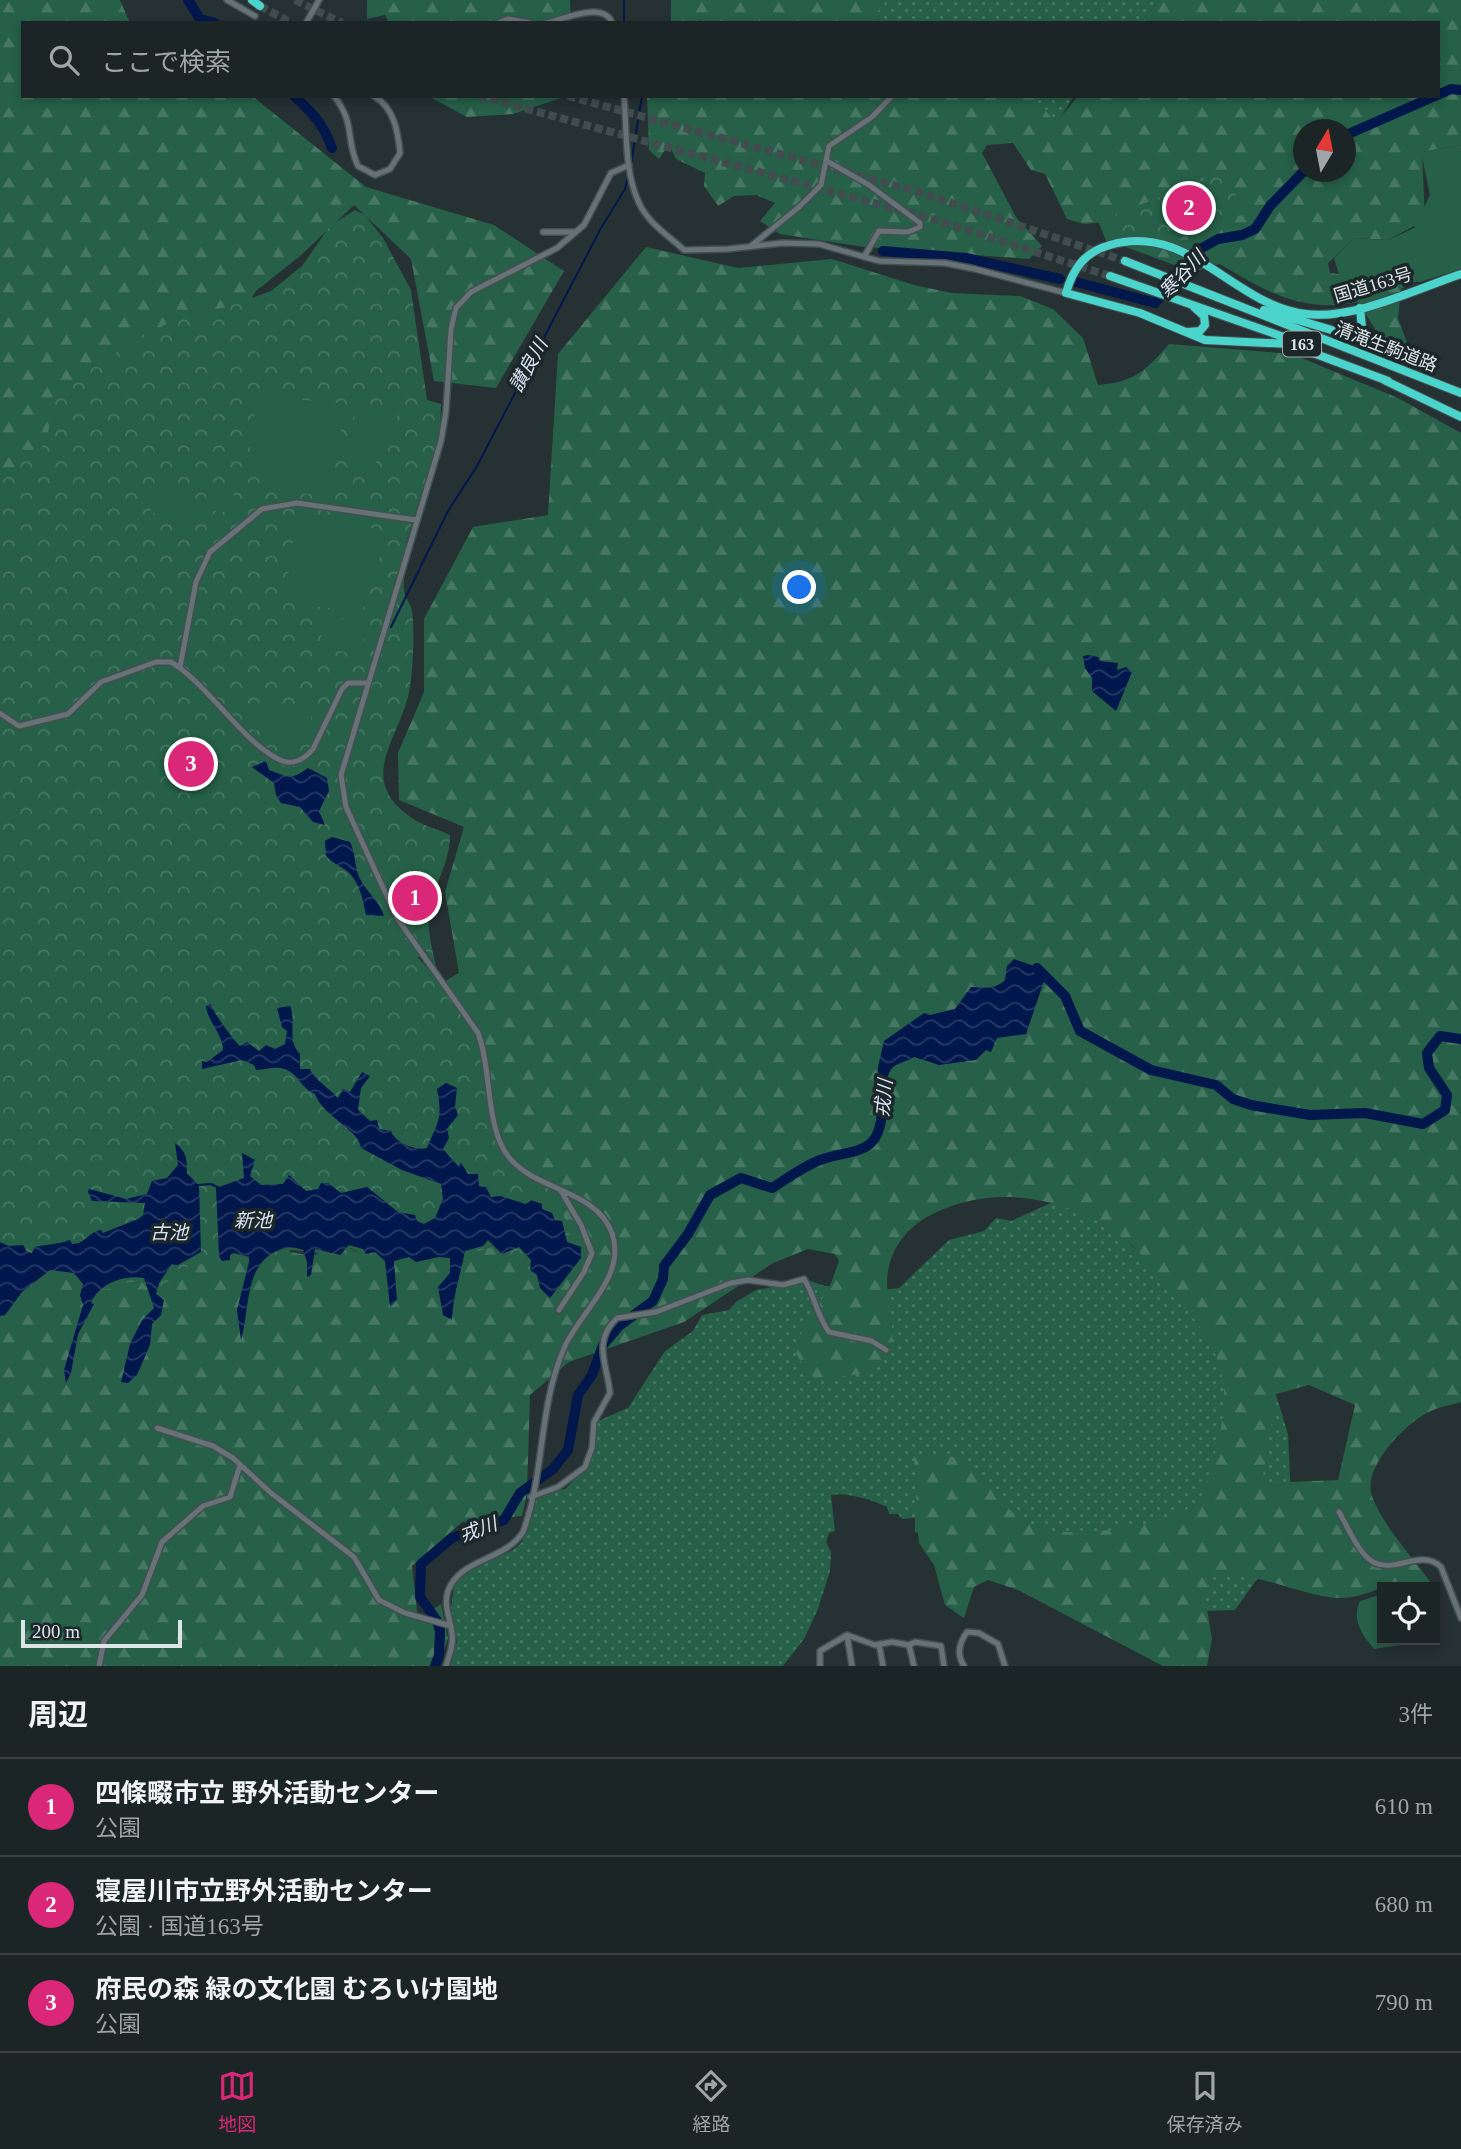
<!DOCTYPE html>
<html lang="ja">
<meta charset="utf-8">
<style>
:root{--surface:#1c2526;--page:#293132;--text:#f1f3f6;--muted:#a0a5a7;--line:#3a4243;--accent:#db2777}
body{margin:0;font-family:"Times New Roman","Noto Sans JP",serif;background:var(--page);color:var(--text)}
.controls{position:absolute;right:21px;bottom:21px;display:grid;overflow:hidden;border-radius:0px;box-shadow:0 4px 10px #0003}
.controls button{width:63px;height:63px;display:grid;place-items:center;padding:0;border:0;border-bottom:2px solid var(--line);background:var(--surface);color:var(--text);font:35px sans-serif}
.compass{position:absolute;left:1293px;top:119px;width:63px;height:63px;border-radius:50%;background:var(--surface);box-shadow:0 4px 10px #0003;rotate:10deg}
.scale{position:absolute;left:21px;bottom:18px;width:161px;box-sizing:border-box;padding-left:7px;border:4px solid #dde4e6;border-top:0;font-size:19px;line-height:24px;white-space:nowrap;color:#dde4e6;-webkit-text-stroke:5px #1c2729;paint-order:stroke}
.you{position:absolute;left:800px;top:588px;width:24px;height:24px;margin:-18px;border:5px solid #fff;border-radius:50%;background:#1a73e8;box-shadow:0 0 0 10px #1a73e833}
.badge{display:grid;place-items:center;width:46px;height:46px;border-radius:50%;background:var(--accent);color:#fff;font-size:23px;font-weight:700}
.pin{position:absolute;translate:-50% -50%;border:4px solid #fff;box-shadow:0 2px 7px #0006}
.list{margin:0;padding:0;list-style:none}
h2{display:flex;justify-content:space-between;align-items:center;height:91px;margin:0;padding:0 28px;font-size:30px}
h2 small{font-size:23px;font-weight:400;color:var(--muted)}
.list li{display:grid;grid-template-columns:46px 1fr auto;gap:21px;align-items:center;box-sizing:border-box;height:98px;padding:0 28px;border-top:2px solid var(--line)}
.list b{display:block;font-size:26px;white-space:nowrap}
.list p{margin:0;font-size:23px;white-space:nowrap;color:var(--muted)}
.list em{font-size:23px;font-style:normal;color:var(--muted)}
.icon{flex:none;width:38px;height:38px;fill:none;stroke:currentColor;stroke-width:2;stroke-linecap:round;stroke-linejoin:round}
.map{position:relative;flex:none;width:1461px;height:1666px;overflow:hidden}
.search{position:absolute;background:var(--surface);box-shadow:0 4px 10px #0003;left:21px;right:21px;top:21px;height:77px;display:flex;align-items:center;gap:18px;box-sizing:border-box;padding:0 24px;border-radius:0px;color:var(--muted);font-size:26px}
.sheet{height:385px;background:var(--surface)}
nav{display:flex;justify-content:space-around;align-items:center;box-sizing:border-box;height:98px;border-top:2px solid var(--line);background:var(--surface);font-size:19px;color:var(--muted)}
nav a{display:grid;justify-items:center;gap:4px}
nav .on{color:var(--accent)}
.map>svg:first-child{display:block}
.grass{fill:url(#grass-dots)}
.forest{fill:url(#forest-firs);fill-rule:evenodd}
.park{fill:url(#park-crowns)}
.pitch{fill:#266048}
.water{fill:url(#water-waves)}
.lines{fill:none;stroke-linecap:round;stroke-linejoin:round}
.stream{stroke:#02184c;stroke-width:2}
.river{stroke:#02184c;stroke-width:10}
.highway-tunnel{stroke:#414c4e;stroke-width:8;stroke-dasharray:8 4;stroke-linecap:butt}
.minor-casing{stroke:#444e50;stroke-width:8}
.highway-casing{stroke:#444e50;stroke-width:10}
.minor{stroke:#667275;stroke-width:5}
.highway{stroke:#4ad4cb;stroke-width:8}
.labels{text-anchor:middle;stroke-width:7;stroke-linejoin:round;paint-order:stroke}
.shield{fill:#1c2729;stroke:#a3abad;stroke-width:2}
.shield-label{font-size:16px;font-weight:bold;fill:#dde4e6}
.street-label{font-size:18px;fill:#dde4e6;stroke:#1c2729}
.water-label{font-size:19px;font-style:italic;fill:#dae4f5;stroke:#1c2729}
</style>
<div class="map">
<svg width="1461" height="1666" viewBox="0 0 1461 1666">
<defs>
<pattern id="grass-dots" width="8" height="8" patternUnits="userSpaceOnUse" patternTransform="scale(1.75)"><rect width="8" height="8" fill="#266048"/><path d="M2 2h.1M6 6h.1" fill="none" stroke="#457762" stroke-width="1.8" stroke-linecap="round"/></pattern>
<pattern id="forest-firs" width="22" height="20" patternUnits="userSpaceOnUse" patternTransform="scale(1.75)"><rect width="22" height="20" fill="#266048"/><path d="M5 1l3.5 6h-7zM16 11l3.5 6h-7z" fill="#457762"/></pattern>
<pattern id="park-crowns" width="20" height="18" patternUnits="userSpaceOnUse" patternTransform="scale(1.75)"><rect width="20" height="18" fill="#266048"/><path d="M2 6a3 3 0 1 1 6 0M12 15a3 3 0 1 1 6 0" fill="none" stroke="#457762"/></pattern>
<pattern id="water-waves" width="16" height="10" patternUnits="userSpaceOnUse" patternTransform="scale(1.75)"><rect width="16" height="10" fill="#02184c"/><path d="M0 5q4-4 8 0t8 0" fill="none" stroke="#263966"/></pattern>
</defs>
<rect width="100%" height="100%" fill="#263133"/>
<path class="grass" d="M 874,0 L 1160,0 L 1140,23 L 860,23 Z
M 1001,96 L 1074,96 L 1060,118 L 1052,118 Z
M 1053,1202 L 1063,1202 L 1116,1230 L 1273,1385 L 1288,1434 L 1291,1496 L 1265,1568 L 1235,1610 L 1202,1611 L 915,1532 L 915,1518 L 902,1519 L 898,1514 L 889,1514 L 887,1507 C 872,1500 847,1492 831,1495 L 835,1531 L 829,1533 L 826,1542 L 831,1552 L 830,1571 L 818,1609 L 804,1639 L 783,1666 L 450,1666 L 457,1641 L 451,1608 L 454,1586 L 466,1572 L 513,1550 L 522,1542 L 537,1497 L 542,1493 L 565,1489 L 588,1466 L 598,1421 L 628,1408 L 665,1351 L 693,1331 L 702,1315 L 729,1310 L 736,1302 L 756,1290 L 800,1282 L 804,1279 L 825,1286 L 880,1290 L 899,1288 L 949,1240 L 984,1231 L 996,1218 L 1011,1221 Z"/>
<path class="forest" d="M 0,0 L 120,0 L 130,23 L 23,23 L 23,96 L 252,96 L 366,187 L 494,225 L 564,271 L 496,388 L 434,381 L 411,259 L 354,205 L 300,256 L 256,291 L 237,324 L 416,998 L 459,973 L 445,892 L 464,827 L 399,800 L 398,753 L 424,692 L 424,619 L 473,527 L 548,515 L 558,354 L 646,247 L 738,268 L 832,259 L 914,285 L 952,293 L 1020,296 L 1053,309 L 1083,338 L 1098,385 C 1135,382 1145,371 1169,344 L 1292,354 L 1398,398 L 1461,433 L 1461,1402 C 1450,1405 1435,1408 1425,1414 C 1402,1427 1362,1469 1372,1496 C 1382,1525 1415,1560 1433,1586 C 1419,1589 1398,1582 1384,1587 C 1367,1593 1351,1601 1328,1597 C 1289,1591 1257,1572 1216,1575 L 1204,1591 L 1212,1639 L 1207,1666 L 1163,1666 L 1018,1590 L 988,1580 L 974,1587 L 964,1618 L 945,1605 L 934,1565 L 919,1543 L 914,1456 C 994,1448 974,1486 1024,1521 C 1054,1543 1141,1528 1175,1516 C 1184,1512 1193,1504 1202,1499 C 1221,1430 1244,1383 1194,1319 C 1187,1310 1179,1303 1172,1295 C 1157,1278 1146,1257 1128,1242 C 1083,1205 1021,1188 965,1202 C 939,1209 914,1220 899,1243 C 870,1288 905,1326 887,1355 C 873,1379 839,1376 814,1378 L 805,1370 L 793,1347 L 830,1286 L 839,1261 L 835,1254 L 808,1249 L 773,1263 L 684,1322 L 569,1362 L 530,1395 L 527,1493 L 522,1516 L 462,1522 L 412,1566 L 418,1620 L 441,1604 L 448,1638 L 439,1666 L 0,1666 L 0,1238 L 274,1231 L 290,1252 L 313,1256 L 338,1243 L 360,1253 L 552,1219 L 531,1174 L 500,1169 L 0,596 ZM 1309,1385 L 1355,1405 L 1338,1480 L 1262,1483 L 1276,1394 Z
M 367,0 L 570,0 L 571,23 L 389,23 L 385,15 L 367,19 Z
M 671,0 L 887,0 L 869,23 L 705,23 L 700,20 L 696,23 L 671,23 Z
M 1160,0 L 1461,0 L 1461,145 L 1422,152 L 1425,220 L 1388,240 L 1354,238 L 1328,263 L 1330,273 L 1412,282 L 1401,289 L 1398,318 L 1417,370 L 1394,359 L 1358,302 C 1303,314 1265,291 1220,264 L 1193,272 L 1126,247 L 1126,220 L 1084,224 L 1067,219 L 1045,174 L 1031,170 L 1013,143 L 987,145 L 982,153 L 1016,217 L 1042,246 L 1029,259 L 864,247 L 780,234 L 760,221 L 775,203 L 756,195 L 734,196 L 718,206 L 704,186 L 705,173 L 676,159 L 669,144 L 659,159 L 649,150 L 647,96 L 1032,96 L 1052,118 L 1060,118 L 1078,96 L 1438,96 L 1438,23 L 1140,23 ZM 1304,130 L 1346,130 L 1346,172 L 1304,172 Z
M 428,96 L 567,96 L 513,114 L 467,117 Z"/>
<path class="park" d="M 1225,172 L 1245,215 L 1209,219 L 1176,242 L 1134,235 L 1107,243 L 1098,221 Z
M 355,210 L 365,215 L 383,238 L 411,290 L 427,400 L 441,404 L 440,433 L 406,543 C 412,560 402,574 404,591 C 405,598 411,604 412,611 C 415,629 413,679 408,697 C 395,745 356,782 415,820 C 426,827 439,829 450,835 C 450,861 437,879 431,903 C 425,925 432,946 436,967 L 425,950 L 418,958 C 432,970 472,1024 478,1041 C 483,1054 482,1070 484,1084 C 493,1148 499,1164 558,1191 L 560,1211 L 569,1225 L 571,1255 L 548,1267 L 528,1270 L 525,1264 L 528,1260 L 518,1250 L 507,1256 L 500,1254 L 493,1247 L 430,1263 L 388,1263 L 373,1255 L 367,1257 L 351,1248 L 345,1256 L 293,1250 L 283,1251 L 272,1259 L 238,1259 L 234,1263 L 201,1264 L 174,1270 L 166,1286 L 146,1287 L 141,1281 C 129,1280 120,1287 108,1289 C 89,1293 72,1280 55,1273 L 25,1297 L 6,1321 L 0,1324 L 0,475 L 38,453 L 47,439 L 55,392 L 107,358 L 182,315 L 227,307 L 271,291 L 302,266 L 330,226 Z"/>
<path class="pitch" d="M 1461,145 L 1461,269 L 1420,282 L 1341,281 L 1334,258 L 1354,238 L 1388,240 L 1414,228 L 1430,195 L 1421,152 Z
M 258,396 L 337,403 L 344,413 L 327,496 C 241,488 243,475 258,396 Z
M 357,403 L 398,410 L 393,440 L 380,439 L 375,469 L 346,464 Z
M 208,482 L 235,485 L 231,513 L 204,510 Z
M 155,485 L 193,491 L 189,518 L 150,513 Z
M 299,518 L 379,529 L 386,538 L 362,612 L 305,605 C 278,571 290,557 299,518 Z
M 326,616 L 367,624 L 361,655 L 319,647 Z
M 260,700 L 312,714 L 305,744 L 252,729 Z
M 1382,1594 L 1382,1640 L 1420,1640 L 1421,1642 L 1374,1649 C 1362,1635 1351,1619 1360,1601 Z"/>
<path class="water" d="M 1089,655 L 1098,657 L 1100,661 L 1118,663 L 1117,670 L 1126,667 L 1132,672 L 1116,711 L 1092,691 L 1092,678 L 1085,668 L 1083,656 Z
M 266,761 L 269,770 C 287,776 289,782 308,768 L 327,778 L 329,791 L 319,811 L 325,825 L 313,822 L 300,807 L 281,803 L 276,795 L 274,783 L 252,767 Z
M 332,837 L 350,842 C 356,854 354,866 360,879 C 367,893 380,901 384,916 L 366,915 C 363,900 359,878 344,869 C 337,864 332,863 326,856 L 325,841 Z
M 1014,959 L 1037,967 L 1046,975 L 1026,1034 L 997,1038 L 991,1052 L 986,1050 L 976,1060 L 939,1065 L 914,1057 C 908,1061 898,1063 893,1067 C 881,1079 890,1108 883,1124 L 877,1123 L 878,1067 L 884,1041 L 924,1013 L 930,1015 L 955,1009 L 971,987 C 985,988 994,990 1005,980 L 1007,966 Z
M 211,1004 C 211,1010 236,1043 240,1046 L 247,1042 L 259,1051 L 266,1045 L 275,1049 L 285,1044 L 287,1031 L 282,1027 L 277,1008 L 290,1006 C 297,1023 286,1040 300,1054 L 300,1069 L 310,1069 C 313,1078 331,1090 338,1098 L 343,1089 L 350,1092 L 362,1072 L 370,1076 L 361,1088 L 358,1110 L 370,1121 L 377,1120 L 379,1129 L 391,1131 C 395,1143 416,1151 427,1148 C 438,1121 443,1119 437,1089 L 446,1083 L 457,1088 L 455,1107 L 458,1115 L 447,1129 L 449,1138 L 443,1149 L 459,1167 L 461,1162 L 468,1174 L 478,1174 L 479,1186 L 486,1187 L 491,1197 L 500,1196 L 526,1204 L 531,1200 L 542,1204 L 542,1209 L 552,1213 L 555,1220 L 562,1221 L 567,1242 L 581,1247 L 581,1258 L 550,1298 L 540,1288 L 537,1275 L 530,1270 L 531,1260 L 519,1247 L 502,1254 L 488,1240 L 483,1246 L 465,1251 C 460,1276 453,1296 452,1320 L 443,1315 L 438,1287 L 450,1273 L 450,1258 L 439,1257 L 416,1262 L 409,1257 L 394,1261 L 397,1300 L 390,1307 L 385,1261 L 375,1252 L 366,1254 L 363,1249 L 349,1245 L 340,1255 L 315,1249 L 311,1275 L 307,1277 L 307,1262 L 303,1250 C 292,1246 286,1247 277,1251 C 244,1265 250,1310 241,1340 L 237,1310 L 249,1262 L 249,1257 L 234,1253 L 230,1255 L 230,1260 L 222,1261 L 219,1256 L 216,1188 L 244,1178 L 242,1153 L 255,1160 L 250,1176 L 261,1185 L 283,1184 L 289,1175 L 306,1191 L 318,1189 L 321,1183 L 328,1183 L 341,1193 L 367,1187 L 398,1212 L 415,1215 L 417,1221 L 424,1224 L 435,1218 L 443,1199 L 441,1184 L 402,1170 L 361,1148 C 359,1129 324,1118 315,1094 C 300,1088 297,1070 280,1068 C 272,1067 264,1070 256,1070 L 254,1065 L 242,1060 L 202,1069 L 202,1061 L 207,1062 L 223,1050 C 222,1032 208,1023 206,1006 Z
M 175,1143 C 187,1152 187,1160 187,1173 L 199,1186 L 201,1252 L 176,1266 L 172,1264 L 159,1283 L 156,1294 L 164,1300 L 161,1315 L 152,1324 L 150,1345 L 137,1375 L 128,1383 L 121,1382 L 130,1344 L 142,1320 L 154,1308 L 144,1278 C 124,1274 98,1284 91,1303 L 94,1304 L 78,1334 L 71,1373 L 66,1383 L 64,1370 L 83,1305 L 80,1295 L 83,1284 L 74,1273 L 50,1270 L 22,1292 L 5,1315 L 0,1316 L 0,1242 L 9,1246 L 23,1245 L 27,1252 L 32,1253 L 35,1247 C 47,1244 57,1245 70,1240 L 72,1244 C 86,1244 88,1232 101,1230 L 103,1233 L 138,1219 L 143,1215 L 145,1203 L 92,1201 L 88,1192 L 89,1189 L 126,1199 L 147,1194 L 152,1181 L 167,1178 L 178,1165 Z"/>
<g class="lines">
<path class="stream" d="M 624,0 L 624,23
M 631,164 L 642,96
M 391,627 L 448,511 L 477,466 L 601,228 L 625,189 L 628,176
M 198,1185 L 211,1184 L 219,1188"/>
<path class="river" d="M 188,0 L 200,19 L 215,23
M 294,96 C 312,112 324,125 332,148
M 1346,135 L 1451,89 L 1461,90
M 883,251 L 966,258 L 1060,279
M 1076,282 L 1155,303 L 1200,249 L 1218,239 L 1242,235 L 1255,229 L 1270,206 L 1304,171
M 1037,968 L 1065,996 L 1080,1031 L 1151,1070 L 1216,1085 L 1233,1099 L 1251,1105 L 1310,1115 L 1365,1113 L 1423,1124 L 1445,1110 L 1447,1095 L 1429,1068 L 1427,1053 L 1440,1036 L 1461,1039
M 435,1666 L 439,1655 L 440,1631 L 437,1621 L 420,1597 L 421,1564 L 452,1538 L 504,1520 L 520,1493 L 553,1469 L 568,1450 L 578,1395 L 592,1375 L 603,1345 L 619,1326 L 653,1301 L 663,1279 L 664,1266 L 688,1234 L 710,1195 L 741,1178 L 772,1188 C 788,1178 802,1167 820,1160 C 852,1148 879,1158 882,1112"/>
<path class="highway-tunnel" d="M 295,0 L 342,23
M 260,6 L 292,23
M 479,96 L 936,220 L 1110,276
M 568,96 L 919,192 L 1125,261"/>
<defs>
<path id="minor" d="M 227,0 L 255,16
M 306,23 L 319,0
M 498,23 L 508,19 L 531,23
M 546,23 C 561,20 604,0 612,23
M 334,96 C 356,124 345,139 358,166 L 375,175 L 390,169 L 400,153 C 398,131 394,108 374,96
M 624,96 C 627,131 624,171 639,203 C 648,223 669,236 684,250 L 728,249 L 783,243 L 819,244 L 879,261 L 945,263 L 975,269 L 1066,293
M 827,161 L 869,185 L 920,223 L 920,227 L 908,232 L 879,231 L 864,257
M 543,232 L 574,232
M 751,246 L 799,207 L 821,185 L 829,146 L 872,117 L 892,96
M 180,667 L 196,582 L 210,552 L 262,509 L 297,503 L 416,520
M 1,714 L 19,726 L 68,714 L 101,682 L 156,662 L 171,662 C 208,684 242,742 280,760 C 292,766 305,759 313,749 L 342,689 L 348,683 L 368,683
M 559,1310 L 584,1272 L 592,1253 L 581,1225 L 561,1191
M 157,1428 L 213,1446 L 233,1458 L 271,1493 L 354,1557 L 379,1600 L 405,1613 L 451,1626
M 531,1497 L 558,1487 L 585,1467 L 592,1448 L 594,1422 L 610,1393 C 607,1364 592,1341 617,1318 L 656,1312 L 731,1283 L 748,1280 L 783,1285 L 804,1279 C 815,1296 816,1314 829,1332 L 872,1341 L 886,1350
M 1339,1512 C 1348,1527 1358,1553 1373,1562 C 1396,1574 1421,1548 1441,1567 L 1461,1618
M 847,1635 L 852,1666
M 879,1644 L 883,1666
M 909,1645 L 914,1666
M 99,1666 L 104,1641 L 142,1595 L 162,1542 L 203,1506 L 230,1497 L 240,1465
M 446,1666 C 449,1656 454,1644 452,1634 C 451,1620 443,1606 448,1591 C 460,1558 505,1561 523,1532 C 545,1474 538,1406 565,1346 C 581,1311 627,1276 612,1233 C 596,1189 534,1191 508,1156 C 485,1126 492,1069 478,1033 L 397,918 L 346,807 L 341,775 L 441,441 L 446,411 L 451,329 L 456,308 L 471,292 L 557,248 L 584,225 L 611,173 L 629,165
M 820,1666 L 820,1651 L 847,1635 L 875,1645 L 892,1642 L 909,1645 L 915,1642 L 941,1646 L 944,1666
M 964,1666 C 956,1654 959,1643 967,1632 L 979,1633 L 998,1644 L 1005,1666"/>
<path id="highway" d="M 252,0 L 260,6
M 1125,261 L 1461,393
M 1110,276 L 1298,342
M 1264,310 L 1352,336 L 1362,328 L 1360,308
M 1188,332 L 1200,331 L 1205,325 L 1204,316 L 1194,307
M 1384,380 L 1461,417
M 1388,381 L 1289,344 L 1205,340 L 1140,313 L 1066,293 C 1073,269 1084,252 1110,245 C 1190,222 1234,306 1306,314 C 1354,320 1416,289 1461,274"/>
</defs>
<use href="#minor" class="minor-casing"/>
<use href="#highway" class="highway-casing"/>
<use href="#minor" class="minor"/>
<use href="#highway" class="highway"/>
</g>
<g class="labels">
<rect class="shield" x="1283" y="331.5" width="38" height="25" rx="5"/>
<g class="shield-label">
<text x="1302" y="350">163</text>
</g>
<g class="street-label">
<text transform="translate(1373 285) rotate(-17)" y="6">国道163号</text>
<text transform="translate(1386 347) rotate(21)" y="6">清滝生駒道路</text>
</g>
<g class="water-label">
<text transform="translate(1182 274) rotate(-47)" y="7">寒谷川</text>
<text transform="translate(528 365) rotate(-61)" y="7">讃良川</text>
<text transform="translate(883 1098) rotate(-84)" y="7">戎川</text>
<text x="253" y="1227">新池</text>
<text x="169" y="1239">古池</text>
<text transform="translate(478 1529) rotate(-20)" y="7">戎川</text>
</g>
</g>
</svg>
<div class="controls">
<button><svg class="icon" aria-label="locate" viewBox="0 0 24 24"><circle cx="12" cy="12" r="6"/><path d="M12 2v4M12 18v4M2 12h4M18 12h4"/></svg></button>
</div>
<svg class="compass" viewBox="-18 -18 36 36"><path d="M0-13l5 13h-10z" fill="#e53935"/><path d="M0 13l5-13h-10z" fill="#a0a5a7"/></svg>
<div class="scale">200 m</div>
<div class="you"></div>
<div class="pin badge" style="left:415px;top:898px">1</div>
<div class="pin badge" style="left:1189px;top:208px">2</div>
<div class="pin badge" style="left:191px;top:764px">3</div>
<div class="search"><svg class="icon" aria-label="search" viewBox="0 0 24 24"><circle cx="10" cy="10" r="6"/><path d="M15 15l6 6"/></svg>ここで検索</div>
</div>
<section class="sheet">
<h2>周辺<small>3件</small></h2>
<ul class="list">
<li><span class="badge">1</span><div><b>四條畷市立 野外活動センター</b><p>公園</p></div><em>610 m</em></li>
<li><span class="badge">2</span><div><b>寝屋川市立野外活動センター</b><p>公園 · 国道163号</p></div><em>680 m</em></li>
<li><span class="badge">3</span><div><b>府民の森 緑の文化園 むろいけ園地</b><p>公園</p></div><em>790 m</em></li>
</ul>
</section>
<nav>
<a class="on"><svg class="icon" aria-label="map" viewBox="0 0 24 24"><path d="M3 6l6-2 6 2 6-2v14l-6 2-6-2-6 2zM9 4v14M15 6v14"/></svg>地図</a>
<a><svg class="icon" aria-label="directions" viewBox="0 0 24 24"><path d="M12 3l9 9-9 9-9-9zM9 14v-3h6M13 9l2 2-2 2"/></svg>経路</a>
<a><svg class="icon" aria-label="saved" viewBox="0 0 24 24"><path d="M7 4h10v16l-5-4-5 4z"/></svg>保存済み</a>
</nav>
